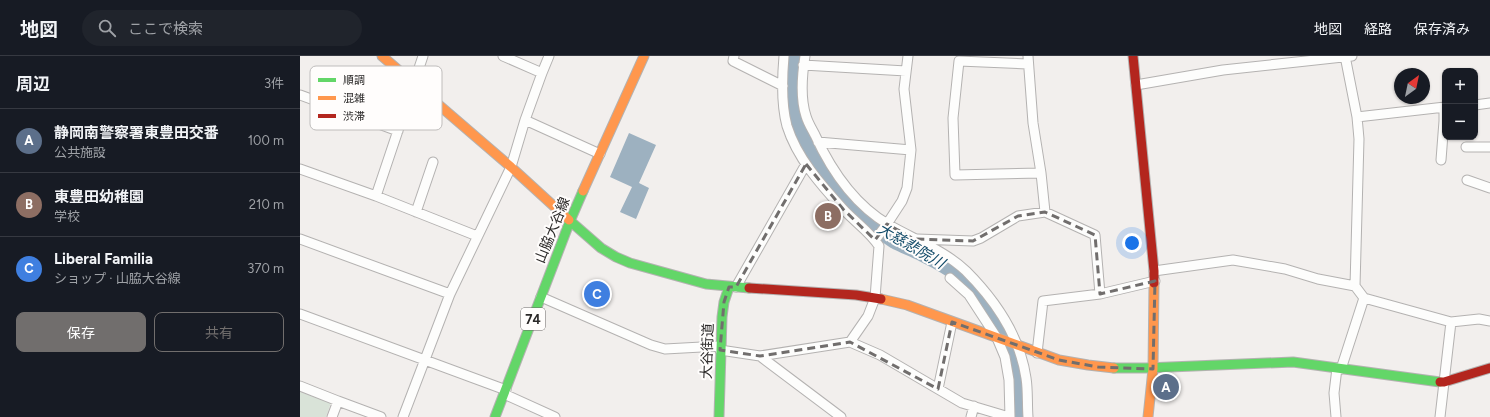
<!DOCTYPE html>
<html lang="ja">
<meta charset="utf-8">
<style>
:root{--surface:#171b24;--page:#20242c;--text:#f1f3f6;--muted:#9ea1a6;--line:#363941;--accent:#716e6d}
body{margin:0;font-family:Figtree,"Noto Sans JP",sans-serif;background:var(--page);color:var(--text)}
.controls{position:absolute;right:12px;top:12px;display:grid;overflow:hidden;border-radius:8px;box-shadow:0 1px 3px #0004}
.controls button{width:36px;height:36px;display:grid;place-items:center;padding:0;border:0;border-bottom:1px solid var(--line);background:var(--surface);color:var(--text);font:20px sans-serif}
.compass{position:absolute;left:1094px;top:12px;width:36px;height:36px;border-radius:50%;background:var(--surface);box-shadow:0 1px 3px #0004;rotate:33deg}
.you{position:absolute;left:832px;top:187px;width:14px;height:14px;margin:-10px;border:3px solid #fff;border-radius:50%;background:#1a73e8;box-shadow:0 0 0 6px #1a73e833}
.badge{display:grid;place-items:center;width:26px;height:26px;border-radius:50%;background:var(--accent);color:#fff;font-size:13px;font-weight:700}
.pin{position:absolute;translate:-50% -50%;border:2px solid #fff;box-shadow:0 1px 4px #0006}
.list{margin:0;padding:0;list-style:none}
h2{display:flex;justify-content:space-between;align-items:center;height:52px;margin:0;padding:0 16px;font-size:17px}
h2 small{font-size:13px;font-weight:400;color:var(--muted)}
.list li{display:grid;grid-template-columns:26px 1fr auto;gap:12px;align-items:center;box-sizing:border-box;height:64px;padding:0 16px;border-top:1px solid var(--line)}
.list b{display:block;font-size:15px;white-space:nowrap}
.list p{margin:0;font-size:13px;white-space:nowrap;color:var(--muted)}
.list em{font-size:13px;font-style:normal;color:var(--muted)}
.actions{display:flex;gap:8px;padding:12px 16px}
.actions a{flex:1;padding:9px 0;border:1px solid var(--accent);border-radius:8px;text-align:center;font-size:14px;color:var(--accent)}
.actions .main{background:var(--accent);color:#fff}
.icon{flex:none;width:22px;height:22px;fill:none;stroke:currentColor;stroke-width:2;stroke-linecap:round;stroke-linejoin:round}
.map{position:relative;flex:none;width:1190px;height:361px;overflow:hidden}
header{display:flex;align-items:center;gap:24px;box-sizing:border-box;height:56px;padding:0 20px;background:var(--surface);border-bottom:1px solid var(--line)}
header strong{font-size:19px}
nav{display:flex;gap:22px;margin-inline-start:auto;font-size:14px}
.search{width:280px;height:36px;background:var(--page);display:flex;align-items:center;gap:10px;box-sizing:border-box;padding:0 14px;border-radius:22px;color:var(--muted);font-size:15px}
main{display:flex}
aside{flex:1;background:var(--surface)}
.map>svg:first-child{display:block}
.green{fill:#d9e3d8}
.water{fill:#9db1c0}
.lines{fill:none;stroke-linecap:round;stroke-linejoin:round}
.river{stroke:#9db1c0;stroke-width:18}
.street-casing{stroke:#b4b2b1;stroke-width:11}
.fast-casing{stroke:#b4b2b1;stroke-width:11}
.slow-casing{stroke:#b4b2b1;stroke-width:11}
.jam-casing{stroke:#b4b2b1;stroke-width:11}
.street{stroke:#fdfdfc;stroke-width:9}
.fast{stroke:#63d668;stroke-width:9}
.slow{stroke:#ff974d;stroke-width:9}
.jam{stroke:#b3261e;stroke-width:9}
.marked{fill:none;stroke:#716e6d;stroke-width:3;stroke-dasharray:8 5;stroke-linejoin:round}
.labels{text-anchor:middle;stroke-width:4;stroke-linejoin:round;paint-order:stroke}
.shield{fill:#fffdfc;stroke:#6b6968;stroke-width:1}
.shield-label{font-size:13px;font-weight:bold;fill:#2b2928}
.street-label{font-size:14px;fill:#2b2928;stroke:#fffdfc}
.water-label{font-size:15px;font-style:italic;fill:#114a68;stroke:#fffdfc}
.key{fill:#fffdfc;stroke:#bfbdbc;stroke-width:1}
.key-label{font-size:11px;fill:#2b2928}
</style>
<header>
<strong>地図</strong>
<div class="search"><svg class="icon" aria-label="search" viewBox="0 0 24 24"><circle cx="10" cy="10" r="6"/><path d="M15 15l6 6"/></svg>ここで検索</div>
<nav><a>地図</a><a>経路</a><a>保存済み</a></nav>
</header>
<main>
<aside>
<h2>周辺<small>3件</small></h2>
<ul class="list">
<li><span class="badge" style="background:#5c6f8a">A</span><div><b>静岡南警察署東豊田交番</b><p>公共施設</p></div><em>100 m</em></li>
<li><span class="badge" style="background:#8d6e63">B</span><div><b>東豊田幼稚園</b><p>学校</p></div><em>210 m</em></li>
<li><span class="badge" style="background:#3f7fe0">C</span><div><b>Liberal Familia</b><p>ショップ · 山脇大谷線</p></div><em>370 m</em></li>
</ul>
<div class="actions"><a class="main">保存</a><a>共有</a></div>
</aside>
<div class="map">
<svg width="1190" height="361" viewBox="0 0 1190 361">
<rect width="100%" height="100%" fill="#f2efed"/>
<path class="green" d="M 0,336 L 31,347 L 26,361 L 0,361 Z"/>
<path class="water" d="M 329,77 L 356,89 L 339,127 L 349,132 L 336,163 L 320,156 L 332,131 L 310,121 Z"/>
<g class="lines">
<path class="river" d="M 496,0 C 494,17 490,34 493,51 C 495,61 504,89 508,97 C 524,127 567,166 595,184 C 604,189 614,192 623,197 C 633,202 646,208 654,215 C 676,232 698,257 708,283 C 717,305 718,338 718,361"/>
<defs>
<path id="street" d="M 203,0 L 242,17
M 434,0 L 433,5 L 483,30
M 484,0 C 482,23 481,48 487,70 C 497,102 521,129 543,153 C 555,166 570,176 579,190 L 575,242 L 568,260 L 550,286
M 505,0 C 502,19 500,42 506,60 C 508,67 512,73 515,79 C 531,114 555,149 589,169 C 615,184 644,194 666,215 C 695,244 720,281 726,322 C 728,334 727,348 728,361
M 728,0 L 733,67 L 741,117 L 745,156
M 1045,0 L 1057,61 L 1059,83 L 1055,230 L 1064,242 L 1151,266 L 1179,263 L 1190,265
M 727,8 L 659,5 L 653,62 L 655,119 L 741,117
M 503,9 L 606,15
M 836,29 L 923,14 L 1052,0
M 0,39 L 98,75
M 1175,49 L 1190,47
M 1057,61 L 1145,51
M 225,64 L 300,98
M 518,86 L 611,94
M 1166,91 L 1190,91
M 1141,104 L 1144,65 L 1144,51
M 0,113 L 76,140 L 177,180
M 1167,124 L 1190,132
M 76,140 L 123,0
M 116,156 L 133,106
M 0,183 L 150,238
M 617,183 L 673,185 L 681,182 L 718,160 L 745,156 L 795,179 L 800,238 L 855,225
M 575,184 L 587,168 L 602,145 L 607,132 L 611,94 L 604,33 L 608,0
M 854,215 L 933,204 L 985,213 L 1018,223 L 1055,230
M 650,222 L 669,239 L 697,282 L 705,301 L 709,324 L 710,361
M 436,231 L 506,108
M 241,241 L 351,289 L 365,293 L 420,290
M 0,258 L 206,334
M 420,294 L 460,300 L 550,286 L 580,299 L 662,347 L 709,361
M 737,297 L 743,245 L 800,238
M 460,300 L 541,361
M 1041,313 L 1064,242
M 0,330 L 38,345 L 32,361
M 638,333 L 652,266
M 204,338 L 255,361
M 38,345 L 81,361
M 103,361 L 150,238 L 211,111 L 225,64 L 242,17 L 249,0
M 671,361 L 674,350
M 1036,361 L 1034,337 L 1037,312
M 1140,361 L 1151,266"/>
<path id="fast" d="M 269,164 L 301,192 L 316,201 L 330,207 L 406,228 L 449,232
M 814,312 L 846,312 L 993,306 L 1140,326
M 195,361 L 270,165 L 283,135
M 419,361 L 422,261 L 424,246 L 429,231"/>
<path id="slow" d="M 82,0 L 211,111 L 269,164
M 283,135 L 344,0
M 581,243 L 607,249 L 759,304 L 788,309 L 814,312
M 848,361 L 853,313 L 854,227"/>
<path id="jam" d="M 833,0 L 854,215 L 854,227
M 449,232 L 556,239 L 581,243
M 1140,326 L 1144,326 L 1190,312"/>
</defs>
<use href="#street" class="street-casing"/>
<use href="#fast" class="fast-casing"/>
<use href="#slow" class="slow-casing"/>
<use href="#jam" class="jam-casing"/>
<use href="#street" class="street"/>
<use href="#fast" class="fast"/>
<use href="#slow" class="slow"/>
<use href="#jam" class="jam"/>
</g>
<path class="marked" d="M 506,108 L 543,153 L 575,184 L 587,168 L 614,183 L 673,185 L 718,160 L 745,156 L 795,179 L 800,238 L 855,225 L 853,313 L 798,311 L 759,304 L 652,266 L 638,333 L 550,286 L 460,300 L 420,294 L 424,246 L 429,231 L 436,231 Z"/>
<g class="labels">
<rect class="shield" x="221" y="252" width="24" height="22" rx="3"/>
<g class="shield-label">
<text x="233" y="268">74</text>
</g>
<g class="street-label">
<text transform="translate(252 174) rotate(-68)" y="5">山脇大谷線</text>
<text transform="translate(407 295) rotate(-88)" y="5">大谷街道</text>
</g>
<g class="water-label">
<text transform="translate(611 190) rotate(30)" y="5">大慈悲院川</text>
</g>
</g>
<rect x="10" y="10" width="132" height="64" rx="6" class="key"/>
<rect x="18" y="22" width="18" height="4" fill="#63d668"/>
<rect x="18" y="40" width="18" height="4" fill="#ff974d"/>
<rect x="18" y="58" width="18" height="4" fill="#b3261e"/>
<g class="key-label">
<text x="43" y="28">順調</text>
<text x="43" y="46">混雑</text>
<text x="43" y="64">渋滞</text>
</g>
</svg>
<div class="controls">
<button>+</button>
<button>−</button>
</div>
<svg class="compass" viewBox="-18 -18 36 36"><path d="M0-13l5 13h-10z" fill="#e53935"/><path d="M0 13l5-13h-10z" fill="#9ea1a6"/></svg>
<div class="you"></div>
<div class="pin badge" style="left:866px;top:331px;background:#5c6f8a">A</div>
<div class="pin badge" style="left:528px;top:160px;background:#8d6e63">B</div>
<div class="pin badge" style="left:297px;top:238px;background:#3f7fe0">C</div>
</div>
</main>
